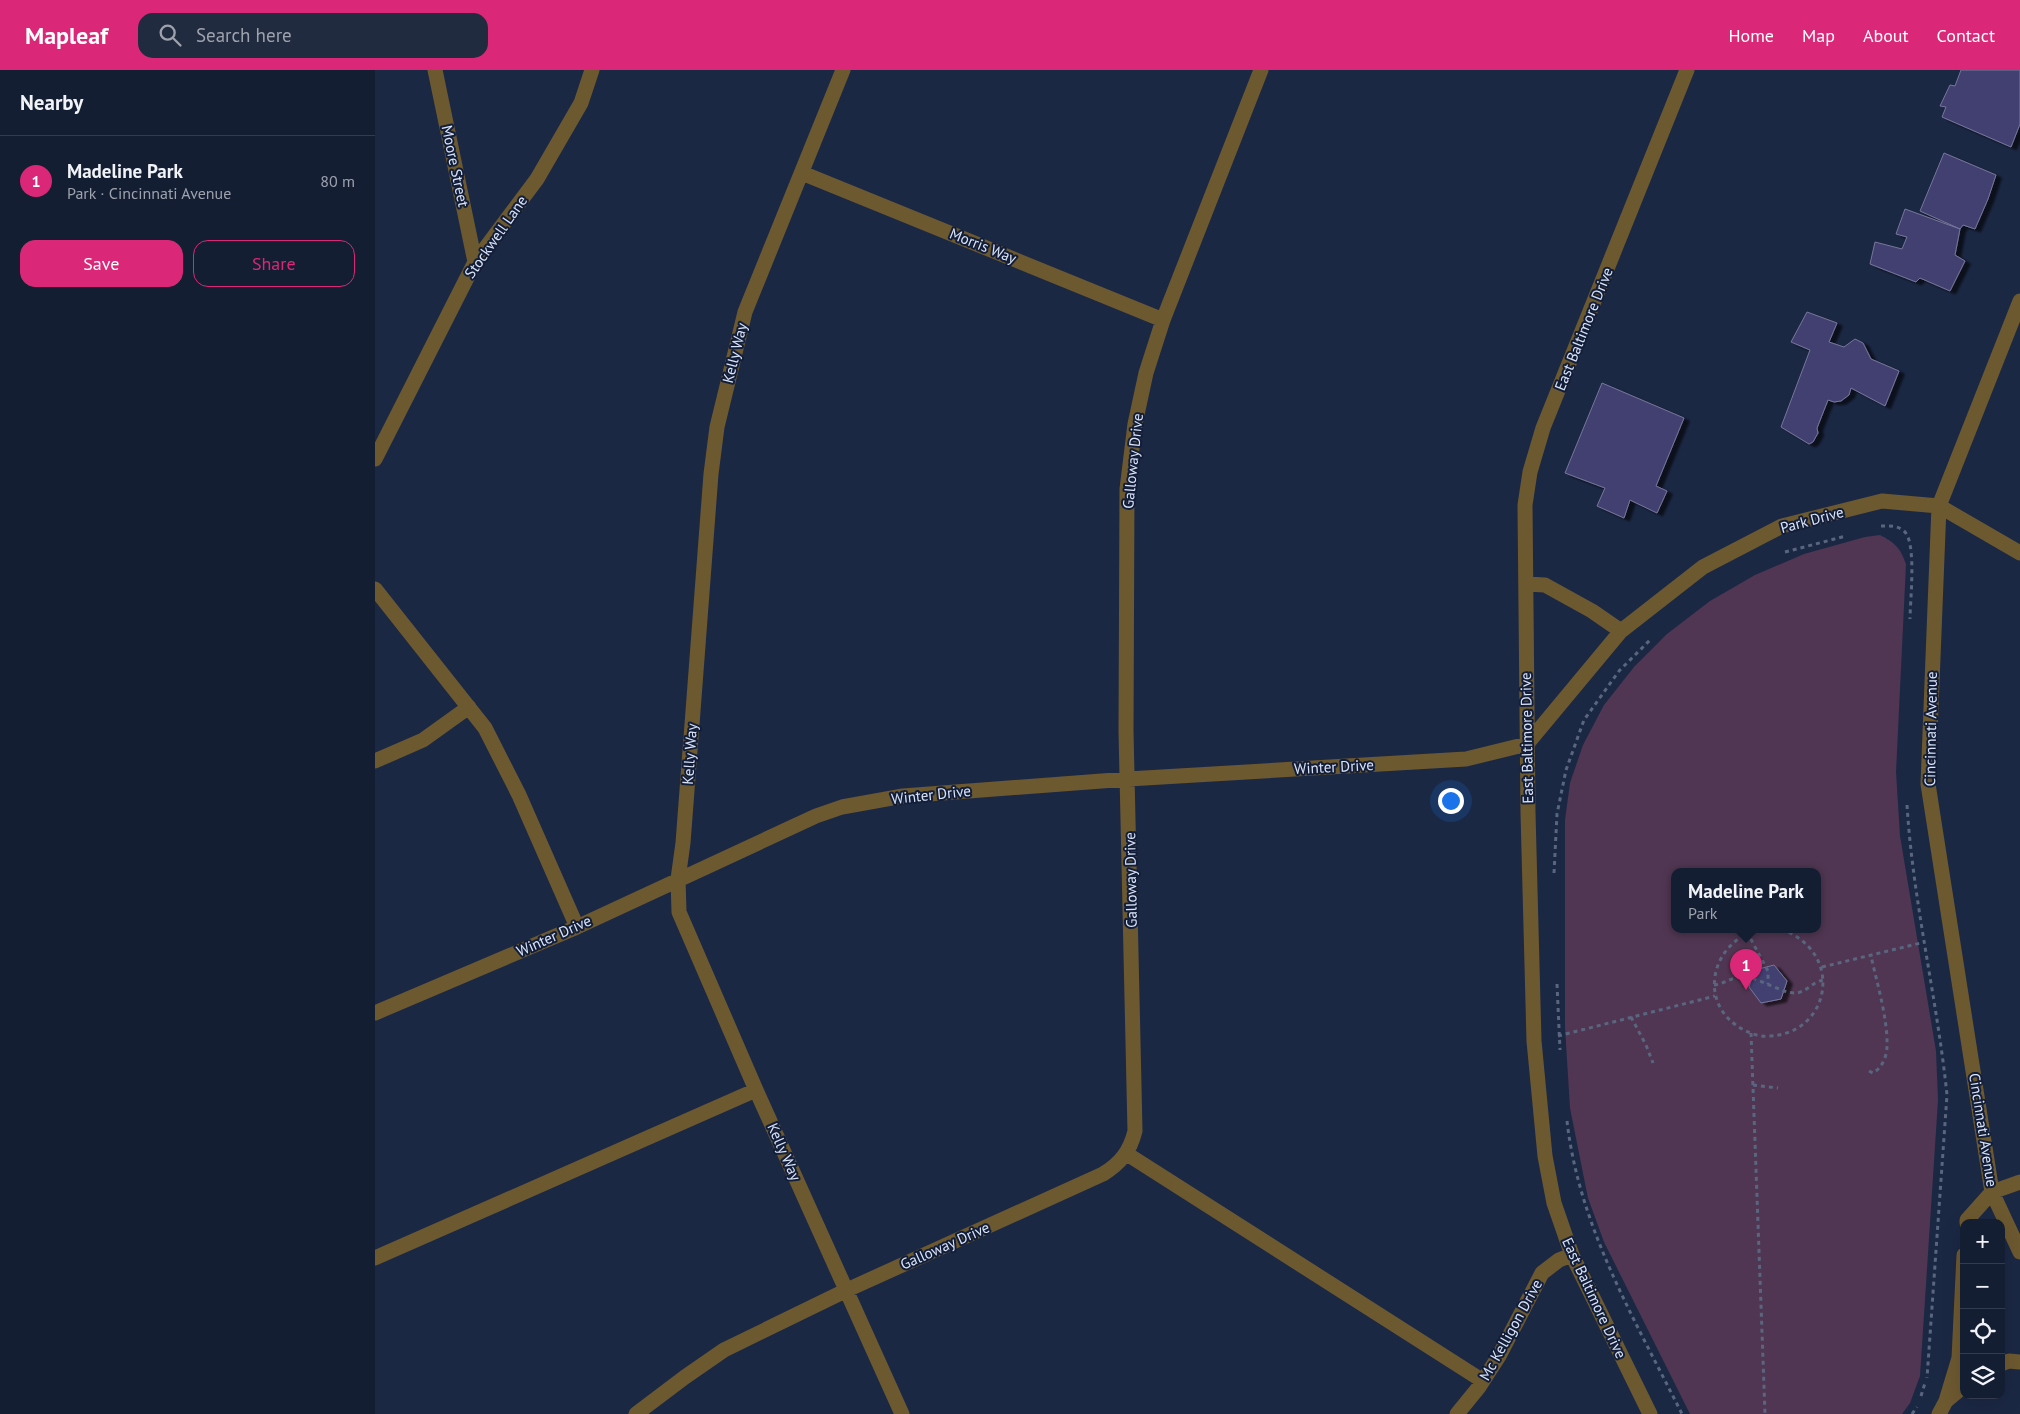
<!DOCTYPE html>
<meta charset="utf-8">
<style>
:root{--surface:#141e33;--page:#212b3f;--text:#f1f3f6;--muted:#9da2ac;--line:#333c4e;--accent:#db2777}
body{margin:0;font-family:"PT Sans",sans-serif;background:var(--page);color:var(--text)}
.controls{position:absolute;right:15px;bottom:15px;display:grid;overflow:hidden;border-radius:10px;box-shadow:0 5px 20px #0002}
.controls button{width:45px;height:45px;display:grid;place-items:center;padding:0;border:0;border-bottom:1px solid var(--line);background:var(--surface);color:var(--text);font:25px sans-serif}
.you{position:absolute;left:1075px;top:730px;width:18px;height:18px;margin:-12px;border:4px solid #fff;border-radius:50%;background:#1a73e8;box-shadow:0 0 0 8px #1a73e833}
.badge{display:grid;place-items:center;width:32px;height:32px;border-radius:50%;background:var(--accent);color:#fff;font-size:16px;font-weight:700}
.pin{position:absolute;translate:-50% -41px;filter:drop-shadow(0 1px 2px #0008)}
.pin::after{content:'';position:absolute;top:26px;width:18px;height:15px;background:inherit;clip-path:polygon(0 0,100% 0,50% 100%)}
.popup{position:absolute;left:1296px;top:798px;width:150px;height:65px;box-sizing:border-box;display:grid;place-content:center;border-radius:10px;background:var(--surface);filter:drop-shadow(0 1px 4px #0005);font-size:16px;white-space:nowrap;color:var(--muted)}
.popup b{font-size:19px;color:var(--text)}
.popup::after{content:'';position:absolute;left:50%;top:100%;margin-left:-10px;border:10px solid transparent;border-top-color:var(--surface)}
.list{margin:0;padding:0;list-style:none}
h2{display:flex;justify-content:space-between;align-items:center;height:65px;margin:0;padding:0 20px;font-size:21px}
h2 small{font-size:16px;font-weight:400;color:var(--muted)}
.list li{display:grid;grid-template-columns:32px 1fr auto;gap:15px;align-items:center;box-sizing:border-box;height:90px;padding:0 20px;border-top:1px solid var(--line)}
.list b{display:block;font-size:19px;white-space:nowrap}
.list p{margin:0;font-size:16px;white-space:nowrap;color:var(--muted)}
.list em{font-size:16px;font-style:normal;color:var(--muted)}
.actions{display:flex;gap:10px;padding:15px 20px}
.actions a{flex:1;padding:11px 0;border:1px solid var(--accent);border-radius:15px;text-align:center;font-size:18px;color:var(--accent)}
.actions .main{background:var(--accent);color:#fff}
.icon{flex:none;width:28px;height:28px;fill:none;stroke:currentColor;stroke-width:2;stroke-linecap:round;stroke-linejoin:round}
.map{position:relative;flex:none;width:1645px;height:1344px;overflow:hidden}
header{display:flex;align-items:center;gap:30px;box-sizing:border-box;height:70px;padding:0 25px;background:var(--accent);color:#fff}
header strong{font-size:24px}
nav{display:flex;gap:28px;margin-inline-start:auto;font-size:18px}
.search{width:350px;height:45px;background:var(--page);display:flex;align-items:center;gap:12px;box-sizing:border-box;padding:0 18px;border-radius:15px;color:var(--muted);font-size:19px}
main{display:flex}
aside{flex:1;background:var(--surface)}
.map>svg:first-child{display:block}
.green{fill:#503652;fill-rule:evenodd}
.building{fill:#434071;stroke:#76769a;filter:url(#shadow)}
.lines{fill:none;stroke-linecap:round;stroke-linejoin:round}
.path{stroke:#5a667f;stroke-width:3;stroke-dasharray:4 4;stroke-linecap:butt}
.minor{stroke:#6d5930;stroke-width:15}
.labels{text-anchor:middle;stroke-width:4;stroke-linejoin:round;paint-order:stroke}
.street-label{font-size:15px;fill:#dbe4f7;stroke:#121e39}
</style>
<header>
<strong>Mapleaf</strong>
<div class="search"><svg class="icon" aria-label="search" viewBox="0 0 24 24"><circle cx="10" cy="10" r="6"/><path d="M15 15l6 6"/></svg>Search here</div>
<nav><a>Home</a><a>Map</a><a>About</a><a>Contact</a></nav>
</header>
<main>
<aside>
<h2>Nearby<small></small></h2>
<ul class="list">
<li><span class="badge">1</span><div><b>Madeline Park</b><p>Park · Cincinnati Avenue</p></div><em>80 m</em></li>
</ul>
<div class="actions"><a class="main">Save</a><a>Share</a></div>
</aside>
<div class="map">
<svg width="1645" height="1344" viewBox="0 0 1645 1344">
<defs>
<filter id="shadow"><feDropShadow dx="5.5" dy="3" stdDeviation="1" flood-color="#0009"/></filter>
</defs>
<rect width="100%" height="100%" fill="#1b2844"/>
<path class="green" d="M 1505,465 C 1520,473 1525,477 1531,494 L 1521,702 L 1525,766 L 1561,981 L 1563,1030 L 1545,1306 L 1535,1333 L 1527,1344 L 1315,1344 L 1229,1172 L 1213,1128 L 1195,1038 L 1190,957 L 1190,750 L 1195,713 L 1208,675 L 1229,635 L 1259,597 L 1292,564 L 1335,531 L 1380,505 L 1429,484 L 1490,467 ZM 1300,801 L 1442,801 L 1442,859 L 1300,859 Z"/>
<path class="building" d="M 1586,0 L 1645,0 L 1645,54 L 1636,77 L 1567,47 L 1571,37 L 1565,36 L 1575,15 L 1580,16 Z
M 1569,83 L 1621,105 L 1613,129 L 1600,159 L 1588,155 L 1585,159 L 1545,141 Z
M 1530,139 L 1585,159 L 1580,185 L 1590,191 L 1575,221 L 1545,208 L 1541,212 L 1495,194 L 1500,172 L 1527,179 L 1532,167 L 1521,164 Z
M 1432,242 L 1462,253 L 1454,272 L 1469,277 L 1480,269 L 1488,273 L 1496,289 L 1524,301 L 1510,336 L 1476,318 L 1474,325 L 1466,331 L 1459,332 L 1453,330 L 1442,358 L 1443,363 L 1438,372 L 1434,374 L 1406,357 L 1435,280 L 1416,272 Z
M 1227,313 L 1309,348 L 1281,416 L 1292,421 L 1282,443 L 1255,430 L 1249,448 L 1222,436 L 1230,418 L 1190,403 Z
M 1399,895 L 1412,911 L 1406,929 L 1386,933 L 1374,917 L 1377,908 L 1380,900 Z"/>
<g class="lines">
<path class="path" d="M 1506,456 C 1514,456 1522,455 1529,461 C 1542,472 1535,531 1535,549
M 1410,482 L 1471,466
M 1532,735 C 1538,832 1562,928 1572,1025 L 1552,1308
M 1179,803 L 1182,744 L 1191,700 L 1209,650 L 1244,601 L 1277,568
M 1384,859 C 1334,873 1321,937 1371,961 C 1377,964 1386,967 1393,966 C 1456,965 1471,881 1405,859
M 1372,862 L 1393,901 L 1393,914
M 1447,897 L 1550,872
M 1182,914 L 1185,980
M 1339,915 C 1350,914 1358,906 1369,907 C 1385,908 1408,924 1421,923 C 1432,922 1438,911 1449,910
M 1256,947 L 1271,975 L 1278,993
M 1376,963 L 1390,1344
M 1183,966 L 1340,926
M 1494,1001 L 1498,1003 C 1507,998 1512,986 1512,976 C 1513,950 1502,913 1496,886
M 1378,1015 L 1403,1018
M 1192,1051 C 1204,1157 1260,1250 1307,1344
M 1546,1326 L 1550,1313
M 1537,1344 L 1542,1337"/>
<path class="minor" d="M 60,0 L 100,192
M 468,0 L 370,242 L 342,357 L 336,404 L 308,773 L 303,809 L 304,842 L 381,1020 L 527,1344
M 427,103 L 788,250
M 1645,231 L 1564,436 L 1553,714 L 1617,1122 L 1645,1182
M 0,389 L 100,192 L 162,109 L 206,33 L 217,0
M 1151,514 L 1170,515 L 1217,541 L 1246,561
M 0,519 L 110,658 L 144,725 L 202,857
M 1152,674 L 1246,561 L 1328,497 L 1407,456 L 1507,431 L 1564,436 L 1645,483
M 0,691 L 48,670 L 94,637
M 0,943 L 202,857 L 441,746 L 467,737 L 528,726 L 753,709 L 1091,689 L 1152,674
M 752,1084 L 1108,1311
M 1592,1153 L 1592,1150 L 1617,1122 L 1645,1112
M 0,1188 L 381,1020
M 1626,1294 L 1634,1291 L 1645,1292
M 1571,1331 L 1589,1316
M 261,1344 L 310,1307 L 349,1280 L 472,1220 L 728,1104 C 746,1093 755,1081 760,1061 L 751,661 L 752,419 L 760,354 L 771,303 L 788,250 L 886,0
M 1082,1344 L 1104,1317 L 1124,1286 L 1167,1203 L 1184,1190 L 1197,1185
M 1275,1344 L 1197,1185 L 1179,1133 L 1170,1086 L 1159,971 L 1153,743 L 1150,435 L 1155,402 L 1168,358 L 1312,0
M 1564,1344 L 1571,1331 L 1584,1288 L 1589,1185"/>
</g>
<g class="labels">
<g class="street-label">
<text transform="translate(80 96) rotate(78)" y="5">Moore Street</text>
<text transform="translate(121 167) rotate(-55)" y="5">Stockwell Lane</text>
<text transform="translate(608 176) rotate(22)" y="5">Morris Way</text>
<text transform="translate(1209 259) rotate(-68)" y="5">East Baltimore Drive</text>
<text transform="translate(360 283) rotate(-76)" y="5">Kelly Way</text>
<text transform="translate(758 391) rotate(-84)" y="5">Galloway Drive</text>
<text transform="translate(1437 450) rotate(-15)" y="5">Park Drive</text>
<text transform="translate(1556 659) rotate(-89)" y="5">Cincinnati Avenue</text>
<text transform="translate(1152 668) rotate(-91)" y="5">East Baltimore Drive</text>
<text transform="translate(315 684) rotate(-86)" y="5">Kelly Way</text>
<text transform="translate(959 697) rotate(-3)" y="5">Winter Drive</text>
<text transform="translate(556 725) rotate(-6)" y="5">Winter Drive</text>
<text transform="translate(756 810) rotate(-91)" y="5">Galloway Drive</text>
<text transform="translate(179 866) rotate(-24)" y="5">Winter Drive</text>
<text transform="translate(1608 1060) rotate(81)" y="5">Cincinnati Avenue</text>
<text transform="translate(409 1082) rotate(66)" y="5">Kelly Way</text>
<text transform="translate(570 1176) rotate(-24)" y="5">Galloway Drive</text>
<text transform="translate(1219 1228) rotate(65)" y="5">East Baltimore Drive</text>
<text transform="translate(1136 1260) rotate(-61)" y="5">Mc Kelligon Drive</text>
</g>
</g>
</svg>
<div class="controls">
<button>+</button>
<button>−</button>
<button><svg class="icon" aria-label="locate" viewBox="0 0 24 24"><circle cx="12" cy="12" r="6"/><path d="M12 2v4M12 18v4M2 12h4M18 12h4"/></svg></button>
<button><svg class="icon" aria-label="layers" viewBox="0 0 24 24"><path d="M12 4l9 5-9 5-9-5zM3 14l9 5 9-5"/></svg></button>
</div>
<div class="you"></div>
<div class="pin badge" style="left:1371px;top:920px">1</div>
<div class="popup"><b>Madeline Park</b>Park</div>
</div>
</main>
